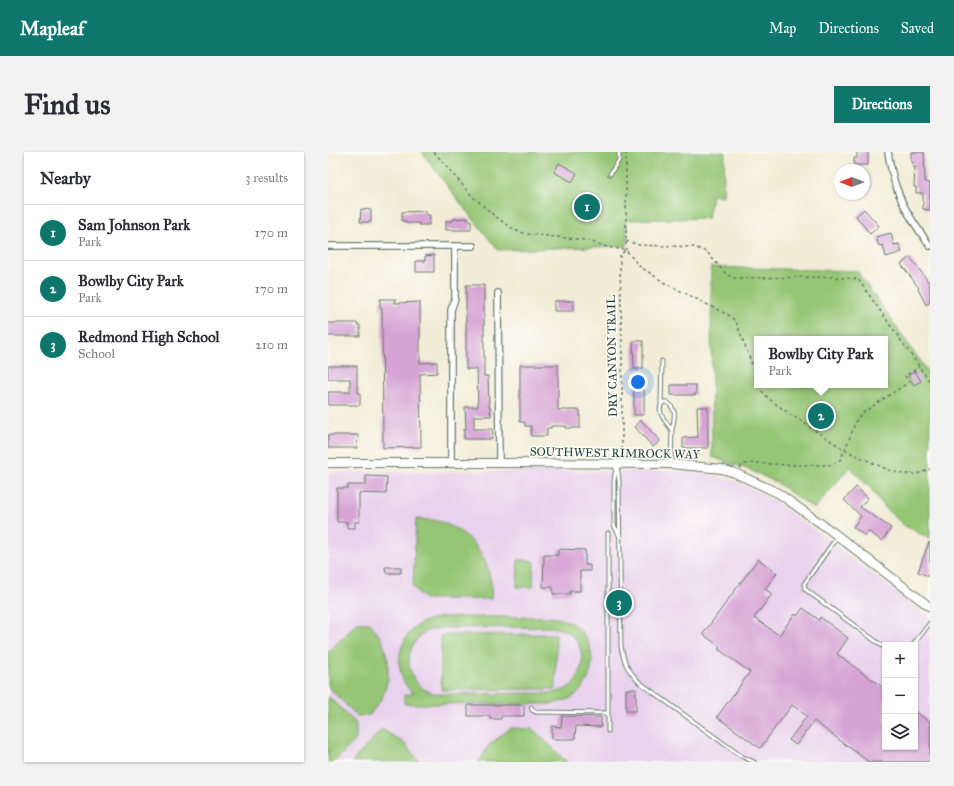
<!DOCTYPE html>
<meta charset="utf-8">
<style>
:root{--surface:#fff;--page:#f2f2f3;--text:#2b2b33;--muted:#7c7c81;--line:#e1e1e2;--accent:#0f766e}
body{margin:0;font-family:"IM FELL Great Primer",serif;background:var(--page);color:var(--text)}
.controls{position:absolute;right:12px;bottom:12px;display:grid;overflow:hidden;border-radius:0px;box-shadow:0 1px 3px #0004}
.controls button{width:36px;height:36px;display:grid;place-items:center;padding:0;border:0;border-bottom:1px solid var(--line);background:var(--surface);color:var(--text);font:20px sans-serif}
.compass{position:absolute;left:506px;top:12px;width:36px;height:36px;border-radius:50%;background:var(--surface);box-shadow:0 1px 3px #0004;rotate:270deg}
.you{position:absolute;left:310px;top:230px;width:14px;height:14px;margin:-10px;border:3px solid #fff;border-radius:50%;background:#1a73e8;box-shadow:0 0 0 6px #1a73e833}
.badge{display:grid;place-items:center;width:26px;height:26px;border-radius:50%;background:var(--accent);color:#fff;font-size:13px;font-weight:700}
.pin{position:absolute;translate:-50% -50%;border:2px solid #fff;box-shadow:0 1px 4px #0006}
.popup{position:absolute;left:426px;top:184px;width:134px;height:52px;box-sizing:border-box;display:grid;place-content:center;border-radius:0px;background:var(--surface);filter:drop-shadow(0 1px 3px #0005);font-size:13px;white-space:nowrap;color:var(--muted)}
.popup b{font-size:15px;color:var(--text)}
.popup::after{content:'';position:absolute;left:50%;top:100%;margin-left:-8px;border:8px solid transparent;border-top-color:var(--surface)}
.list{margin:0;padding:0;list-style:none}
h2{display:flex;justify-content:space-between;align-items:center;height:52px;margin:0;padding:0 16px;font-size:17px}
h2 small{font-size:13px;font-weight:400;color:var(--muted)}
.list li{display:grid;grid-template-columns:26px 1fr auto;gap:12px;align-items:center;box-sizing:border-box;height:56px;padding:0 16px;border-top:1px solid var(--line)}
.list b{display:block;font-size:15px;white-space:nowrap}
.list p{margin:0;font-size:13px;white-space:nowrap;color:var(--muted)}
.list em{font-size:13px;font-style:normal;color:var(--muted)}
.icon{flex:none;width:22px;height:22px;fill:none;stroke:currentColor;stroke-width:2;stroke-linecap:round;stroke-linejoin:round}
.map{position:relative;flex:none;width:602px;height:610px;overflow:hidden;border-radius:0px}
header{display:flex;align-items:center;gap:24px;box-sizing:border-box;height:56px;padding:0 20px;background:var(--accent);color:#fff}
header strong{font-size:19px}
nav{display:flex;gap:22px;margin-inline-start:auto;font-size:14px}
.intro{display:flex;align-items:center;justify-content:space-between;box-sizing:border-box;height:96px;padding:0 24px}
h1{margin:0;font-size:28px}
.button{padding:10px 18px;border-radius:0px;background:var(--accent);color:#fff;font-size:14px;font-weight:700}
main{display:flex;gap:24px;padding:0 24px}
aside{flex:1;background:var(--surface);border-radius:0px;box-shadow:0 1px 3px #0004}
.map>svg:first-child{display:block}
.built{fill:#e9d2ed;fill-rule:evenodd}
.green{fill:#95c675;stroke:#5a8254;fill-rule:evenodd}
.building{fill:#d6a3d5}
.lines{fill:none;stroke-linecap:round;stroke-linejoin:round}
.service-casing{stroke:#687a6c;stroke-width:5}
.minor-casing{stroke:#687a6c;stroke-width:8}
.secondary-casing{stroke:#687a6c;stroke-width:10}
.path{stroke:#687a6c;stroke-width:1.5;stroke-dasharray:3 3;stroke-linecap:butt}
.service{stroke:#fff;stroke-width:3}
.minor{stroke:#fff;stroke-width:5.5}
.secondary{stroke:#fff;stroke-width:8}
.labels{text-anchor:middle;stroke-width:3.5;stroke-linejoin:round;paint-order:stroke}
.street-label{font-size:12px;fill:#1f3d34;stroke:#fdfcf7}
</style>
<header>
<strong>Mapleaf</strong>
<nav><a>Map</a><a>Directions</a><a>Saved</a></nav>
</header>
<div class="intro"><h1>Find us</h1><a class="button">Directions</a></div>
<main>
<aside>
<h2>Nearby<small>3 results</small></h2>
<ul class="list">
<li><span class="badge">1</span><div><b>Sam Johnson Park</b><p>Park</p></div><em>170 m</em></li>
<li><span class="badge">2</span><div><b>Bowlby City Park</b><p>Park</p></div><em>170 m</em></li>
<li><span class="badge">3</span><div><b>Redmond High School</b><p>School</p></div><em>210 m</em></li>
</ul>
</aside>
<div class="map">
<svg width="602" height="610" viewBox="0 0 602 610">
<rect width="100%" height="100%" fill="#fdfcf7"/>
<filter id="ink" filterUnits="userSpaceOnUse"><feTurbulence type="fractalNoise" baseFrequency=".025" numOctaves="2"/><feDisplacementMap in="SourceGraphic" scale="8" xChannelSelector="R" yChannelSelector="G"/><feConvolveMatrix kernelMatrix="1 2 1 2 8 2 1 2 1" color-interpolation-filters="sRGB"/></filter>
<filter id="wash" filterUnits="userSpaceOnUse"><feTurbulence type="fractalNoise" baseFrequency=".012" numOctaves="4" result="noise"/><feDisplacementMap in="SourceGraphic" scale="16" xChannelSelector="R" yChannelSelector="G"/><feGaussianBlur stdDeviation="0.9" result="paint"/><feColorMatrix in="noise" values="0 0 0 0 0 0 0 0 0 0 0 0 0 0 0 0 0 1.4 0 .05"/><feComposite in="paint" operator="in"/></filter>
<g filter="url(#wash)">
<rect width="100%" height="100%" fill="#f1ecd5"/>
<path class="built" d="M 337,319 L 361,320 L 380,322 L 415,332 L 449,351 L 496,385 L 602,466 L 602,610 L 0,610 L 0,320 ZM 557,493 L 587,493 L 587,595 L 557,595 Z"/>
<path class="green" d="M 94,0 L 397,0 L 395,44 L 384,43 L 380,66 L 299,68 L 299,94 L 170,98 L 123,39 Z
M 383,115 L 529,119 L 602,223 L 602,387 L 577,374 L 559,358 L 543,337 L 522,315 L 486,357 L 449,331 L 422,318 L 384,305 ZM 429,187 L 557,187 L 557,233 L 429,233 Z
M 88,367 C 95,368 103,367 109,369 C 137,377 156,397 162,425 C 164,432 163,440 163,447 L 96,447 L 85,435 Z
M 190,408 L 206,409 L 205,435 L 189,435 Z
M 112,465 L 220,465 C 229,466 238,467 246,473 C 269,490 270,524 248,543 C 240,549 231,550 222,552 L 76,552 L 76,543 L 85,542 C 82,538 78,534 76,530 C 65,507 74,480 97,469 C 101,467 107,467 112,465 ZM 220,475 C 227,476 235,477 241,481 C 258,494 259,521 241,535 C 235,539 228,540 221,541 L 114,542 C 111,542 108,542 105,541 C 79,534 73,500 93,483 C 99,478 106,477 113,476 Z
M 29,471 L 42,471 L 54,488 L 60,507 L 60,527 L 54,546 L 42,563 L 29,564 L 0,535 L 0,500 Z
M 228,482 L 228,537 L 113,538 L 113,483 Z
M 0,544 L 28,571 L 28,588 L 6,610 L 0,610 Z
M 183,576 L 205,577 L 239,610 L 150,610 L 162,592 Z
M 54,577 L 76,591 L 92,610 L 24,610 Z"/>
<g id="blocks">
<path class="building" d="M 529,0 L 540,0 L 540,13 L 526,13 L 526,6 L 529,6 Z
M 583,0 L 596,0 L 597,30 L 602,31 L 602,58 L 595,57 L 595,41 L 588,41 L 588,35 L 586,35 L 587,15 L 584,15 L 585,10 L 583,10 Z
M 231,11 L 249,21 L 244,30 L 226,20 Z
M 33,57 L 43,58 L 43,70 L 32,70 Z
M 536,57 L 551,74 L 542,82 L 528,64 Z
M 98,59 L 98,63 L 102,63 L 101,73 L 91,73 L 91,71 L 78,71 L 78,69 L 74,69 L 74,60 Z
M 140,66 L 140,68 L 143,68 L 143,78 L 118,78 L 118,69 L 125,69 L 125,67 Z
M 563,81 L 566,93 L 571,92 L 574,100 L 558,105 L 555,93 L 551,94 L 548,85 Z
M 106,103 L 106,120 L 88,120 L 88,109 L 97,109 L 97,104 Z
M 582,105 L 602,132 L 602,150 L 598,153 L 590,137 L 591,136 L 573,112 Z
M 138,133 L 156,133 L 156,224 L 160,224 L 161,255 L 162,255 L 163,264 L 146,264 L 146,277 L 165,277 L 164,287 L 136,287 L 136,277 L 138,277 L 137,255 L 150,255 L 149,217 L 138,217 Z
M 52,147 L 68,147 L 67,151 L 92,150 L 92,211 L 109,210 L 109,221 L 92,222 L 93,295 L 55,296 L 54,156 L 52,156 Z
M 226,149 L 246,149 L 245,159 L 226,159 Z
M 0,171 L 29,171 L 29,173 L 32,173 L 32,184 L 0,184 Z
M 305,189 L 315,189 L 315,217 L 306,217 Z
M 192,213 L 230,213 L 230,258 L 252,258 L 252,276 L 238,276 L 238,274 L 223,274 L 223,276 L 219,276 L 219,284 L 203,284 L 203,274 L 197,274 L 197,270 L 192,270 Z
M 0,214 L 29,214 L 29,235 L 30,235 L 30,241 L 32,241 L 32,253 L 0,253 L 0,240 L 22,240 L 22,227 L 0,227 Z
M 587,219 L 593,229 L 586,233 L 580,224 Z
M 306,233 L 316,233 L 316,263 L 306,263 Z
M 343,233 L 368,233 L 368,243 L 343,243 Z
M 369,255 L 380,255 L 380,296 L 355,296 L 355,286 L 370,285 Z
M 313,268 L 332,289 L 325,295 L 307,275 Z
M 0,283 L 30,283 L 29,296 L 0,296 Z
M 38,324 L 59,325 L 58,342 L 31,341 L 31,370 L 27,370 L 27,376 L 19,376 L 19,370 L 9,370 L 9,336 L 20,336 L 20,333 L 38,333 Z
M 528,335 L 540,346 L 532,355 L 563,376 L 554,389 L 540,379 L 537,384 L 525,375 L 533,364 L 516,348 Z
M 601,390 L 602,391 L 602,425 L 590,420 Z
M 230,397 L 257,398 L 257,413 L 262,413 L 262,419 L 252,419 L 252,439 L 242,439 L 242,442 L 225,442 L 225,435 L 215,435 L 216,403 L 230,403 Z
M 430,407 L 449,421 L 437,437 L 444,442 L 426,466 L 451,483 L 467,462 L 469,464 L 475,456 L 491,468 L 492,465 L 520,486 L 509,502 L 557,537 L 557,595 L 587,595 L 587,559 L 602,570 L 602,610 L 541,610 L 486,569 L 468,593 L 461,588 L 479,564 L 464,553 L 432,596 L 389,565 L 422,520 L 390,497 L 392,495 L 375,482 Z
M 57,415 L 73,415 L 73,421 L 58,421 Z
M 298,537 L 308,537 L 308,559 L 298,559 Z
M 140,553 L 196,553 L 196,564 L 173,564 L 173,567 L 162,567 L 162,564 L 140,564 Z
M 234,564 L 273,565 L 273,575 L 248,574 L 247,587 L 224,587 L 224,574 L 233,575 Z"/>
</g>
</g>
<g filter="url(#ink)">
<use href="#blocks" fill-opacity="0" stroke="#687a6c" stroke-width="1"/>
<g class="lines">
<defs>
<path id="service" d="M 282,22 L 291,8 L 291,0
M 335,250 L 339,250 C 350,259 346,266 344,278 C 338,270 327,259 335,250 Z
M 333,252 L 334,209
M 343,311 L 344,278
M 289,313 L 291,329 L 293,494 C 296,511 299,517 311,530 L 413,604 L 426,610
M 288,316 L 286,329 L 286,373 L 291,383
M 280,381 L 280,579
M 509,385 L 476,432 L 477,437 L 482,441 L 557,496
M 585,493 L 602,471
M 203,555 L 204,558 L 208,560 L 280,561"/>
<path id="minor" d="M 560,0 C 562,13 564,25 569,37 C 576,58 590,77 602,94
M 0,94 L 145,94
M 170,141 L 171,311
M 123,311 L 123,158 L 127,147 L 127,94"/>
<path id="secondary" d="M 0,311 L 171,311 L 343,312 L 394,317 L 407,321 L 450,341 L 502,378 L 602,455"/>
</defs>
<use href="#service" class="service-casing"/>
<use href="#minor" class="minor-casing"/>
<use href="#secondary" class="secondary-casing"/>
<path class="path" d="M 106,0 L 144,44 L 168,65 L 182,75 L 191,80 L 200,82 L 258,88 L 279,95 L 298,98 L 311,114 L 337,131 L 402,164 L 408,170 L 429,225
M 298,0 L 298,98
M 298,89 L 311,93 L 366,95 L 379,100 L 397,121 L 405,126 L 504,125 L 530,127 L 602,230
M 432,233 L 434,239 L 441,247 L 459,260 L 517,298 L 545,311 L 563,319 L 577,322 L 589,322 L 602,317
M 294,304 L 294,194 L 292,112 L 292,103 L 298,98
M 412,316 L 416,312 L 427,311 L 461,313 L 504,313 L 512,308 L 517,298 L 528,269 L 533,262 L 581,230 L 577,224 L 591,215"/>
<use href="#service" class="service"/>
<use href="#minor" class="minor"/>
<use href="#secondary" class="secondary"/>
</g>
</g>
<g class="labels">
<g class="street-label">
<text transform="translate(284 204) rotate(-91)" y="4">DRY CANYON TRAIL</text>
<text transform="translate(287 301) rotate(1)" y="4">SOUTHWEST RIMROCK WAY</text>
</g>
</g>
</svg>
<div class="controls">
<button>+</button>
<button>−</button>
<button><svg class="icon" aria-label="layers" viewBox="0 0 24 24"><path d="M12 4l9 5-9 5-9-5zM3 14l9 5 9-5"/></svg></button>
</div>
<svg class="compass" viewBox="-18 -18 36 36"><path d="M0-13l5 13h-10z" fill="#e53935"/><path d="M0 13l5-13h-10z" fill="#7c7c81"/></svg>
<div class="you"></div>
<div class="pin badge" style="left:259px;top:55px">1</div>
<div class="pin badge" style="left:493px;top:264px">2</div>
<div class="popup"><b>Bowlby City Park</b>Park</div>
<div class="pin badge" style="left:291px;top:451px">3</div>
</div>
</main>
